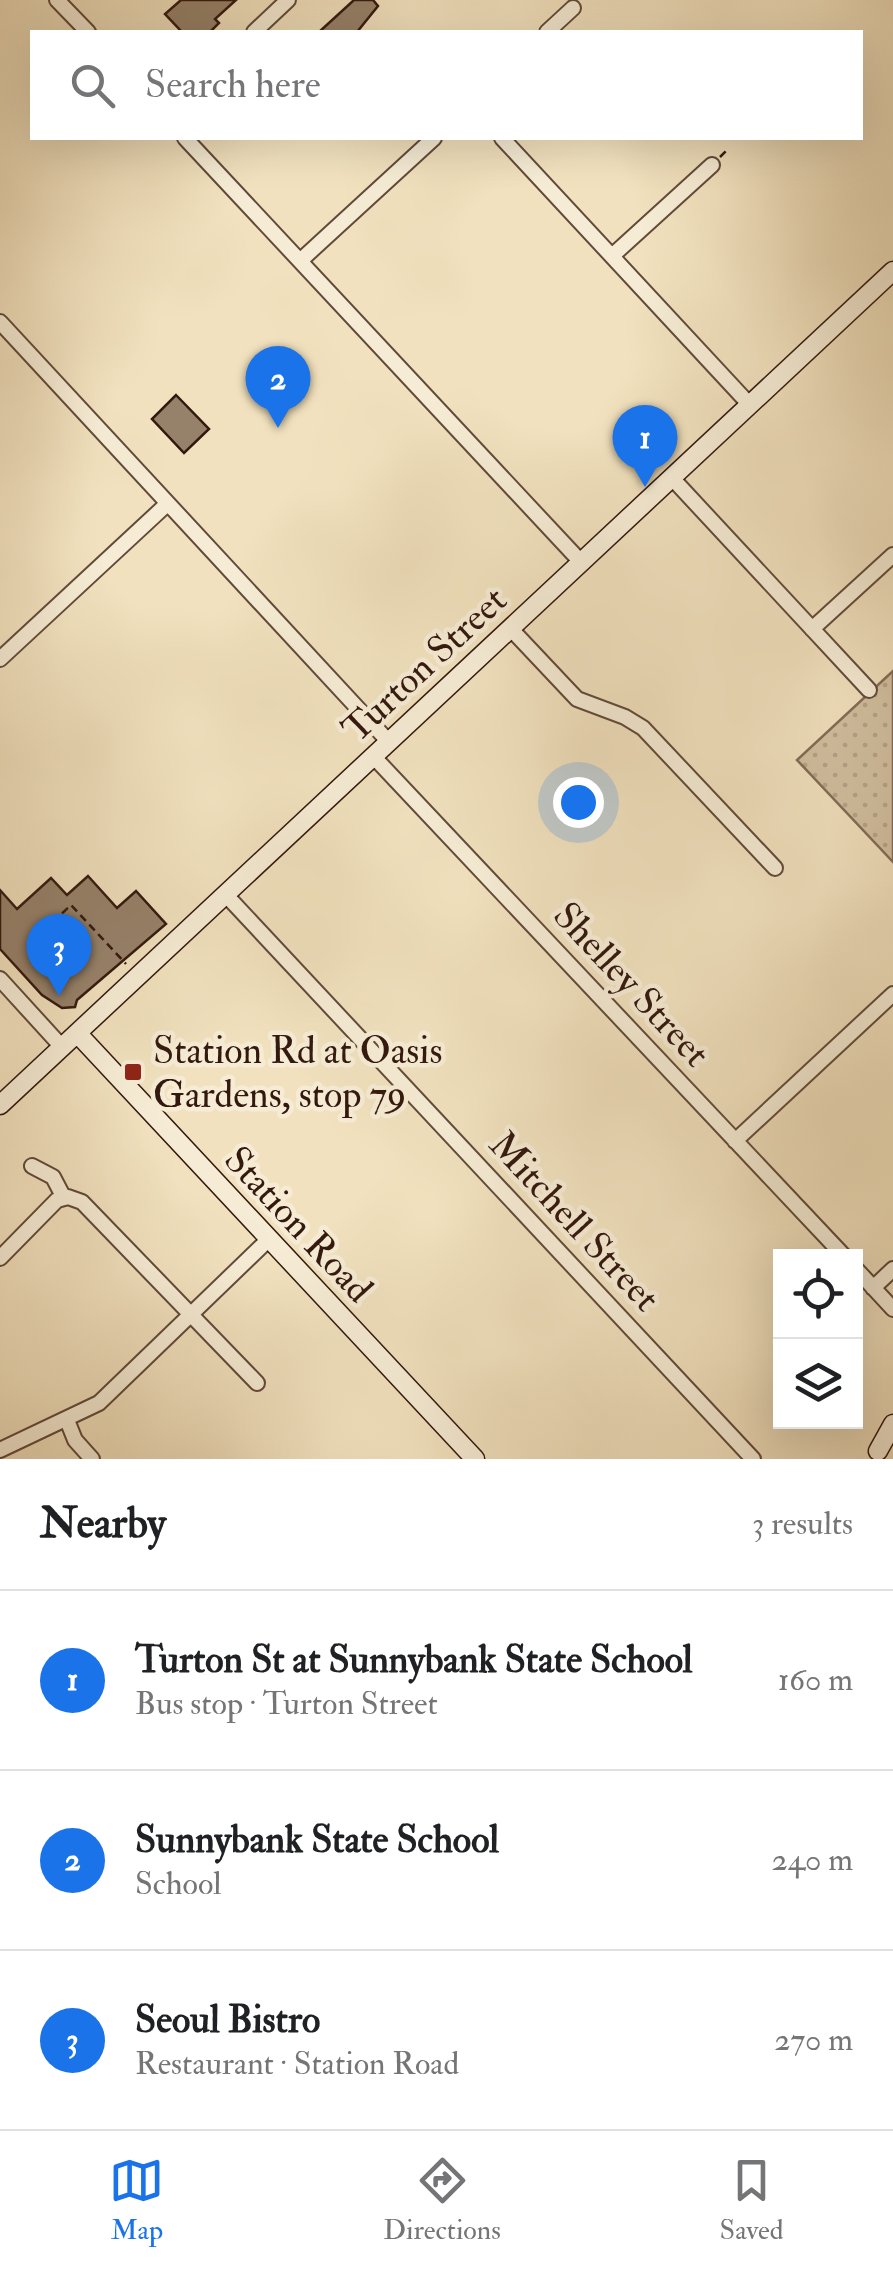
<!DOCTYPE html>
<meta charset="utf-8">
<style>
:root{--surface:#fff;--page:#f2f2f2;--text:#202124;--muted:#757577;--line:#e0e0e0;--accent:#1a73e8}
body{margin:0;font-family:"IM FELL Double Pica",serif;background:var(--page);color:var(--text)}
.controls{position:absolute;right:30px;bottom:30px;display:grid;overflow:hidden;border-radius:0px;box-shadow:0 10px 40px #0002}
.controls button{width:90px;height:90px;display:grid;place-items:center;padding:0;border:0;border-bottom:2px solid var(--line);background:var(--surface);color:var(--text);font:50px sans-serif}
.you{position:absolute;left:578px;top:802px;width:35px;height:35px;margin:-25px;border:8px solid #fff;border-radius:50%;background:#1a73e8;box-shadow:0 0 0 15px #1a73e833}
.badge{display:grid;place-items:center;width:65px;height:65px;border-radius:50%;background:var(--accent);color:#fff;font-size:32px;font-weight:700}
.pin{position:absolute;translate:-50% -82px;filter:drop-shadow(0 2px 5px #0008)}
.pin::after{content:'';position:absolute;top:52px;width:35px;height:30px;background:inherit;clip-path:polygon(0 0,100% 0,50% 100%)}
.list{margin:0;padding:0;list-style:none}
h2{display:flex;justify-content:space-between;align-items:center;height:130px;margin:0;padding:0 40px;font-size:42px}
h2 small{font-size:32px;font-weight:400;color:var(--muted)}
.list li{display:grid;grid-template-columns:65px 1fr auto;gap:30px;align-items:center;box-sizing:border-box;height:180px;padding:0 40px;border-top:2px solid var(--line)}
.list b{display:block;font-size:38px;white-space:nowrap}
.list p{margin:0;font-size:32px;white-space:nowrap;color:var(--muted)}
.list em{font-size:32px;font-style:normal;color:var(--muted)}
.icon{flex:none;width:55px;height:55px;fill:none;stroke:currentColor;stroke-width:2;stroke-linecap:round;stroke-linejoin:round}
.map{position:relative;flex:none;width:893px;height:1459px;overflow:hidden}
.search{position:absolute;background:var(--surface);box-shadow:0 10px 40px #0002;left:30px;right:30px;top:30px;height:110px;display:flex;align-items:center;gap:25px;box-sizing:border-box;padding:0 35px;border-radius:0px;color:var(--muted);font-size:38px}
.sheet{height:670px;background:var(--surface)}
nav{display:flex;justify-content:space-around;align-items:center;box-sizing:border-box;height:140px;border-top:2px solid var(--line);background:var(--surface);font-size:28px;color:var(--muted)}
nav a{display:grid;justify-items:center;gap:5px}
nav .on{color:var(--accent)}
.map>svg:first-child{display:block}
.park{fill:url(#park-dots);stroke:#826c57;stroke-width:2.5}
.building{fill:#96816a;stroke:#33180e;stroke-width:2.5}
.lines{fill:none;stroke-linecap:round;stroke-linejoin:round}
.street-casing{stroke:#624a3a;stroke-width:18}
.secondary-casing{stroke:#33180e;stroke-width:21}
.path{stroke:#33180e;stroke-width:2.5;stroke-dasharray:8 5;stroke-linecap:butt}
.street{stroke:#f6ecd5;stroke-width:14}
.secondary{stroke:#f6ecd5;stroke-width:18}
.poi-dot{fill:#8f2418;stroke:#f6ecd5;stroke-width:4}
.labels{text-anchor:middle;stroke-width:9;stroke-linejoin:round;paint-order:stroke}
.street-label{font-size:38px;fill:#33180e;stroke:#f6ecd5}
.poi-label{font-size:38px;fill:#33180e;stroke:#f6ecd5;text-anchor:start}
</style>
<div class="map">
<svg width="893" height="1459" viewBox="0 0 893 1459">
<defs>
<pattern id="park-dots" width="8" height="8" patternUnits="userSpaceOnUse" patternTransform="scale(2.5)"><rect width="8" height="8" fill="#d1bfa0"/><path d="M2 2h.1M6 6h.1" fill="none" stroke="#b4a389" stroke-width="1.8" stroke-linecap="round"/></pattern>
</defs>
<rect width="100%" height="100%" fill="#f1e1be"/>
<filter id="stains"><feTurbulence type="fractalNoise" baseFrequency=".002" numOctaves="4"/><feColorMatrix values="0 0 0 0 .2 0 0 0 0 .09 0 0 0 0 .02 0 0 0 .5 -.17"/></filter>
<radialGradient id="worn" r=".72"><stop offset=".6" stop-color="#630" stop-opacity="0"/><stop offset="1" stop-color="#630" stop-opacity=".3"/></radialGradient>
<path class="park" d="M 893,671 L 893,862 L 797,760 Z"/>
<path class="building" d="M 181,0 L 236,0 L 215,19 L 219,23 L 210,32 L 182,32 L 165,14 Z
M 354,0 L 373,0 L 378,6 L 357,32 L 319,32 Z
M 176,395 L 209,429 L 184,453 L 152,419 Z
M 88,876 L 117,908 L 136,891 L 166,924 L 77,1000 L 75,1007 L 62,1008 L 42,995 L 0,949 L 0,890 L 17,909 L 51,878 L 67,895 Z"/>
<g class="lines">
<defs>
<path id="street" d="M 57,0 L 88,32
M 254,32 L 288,0
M 547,32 L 573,8
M 185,138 L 581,562
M 502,138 L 750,405
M 612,256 L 712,165
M 300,261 L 434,138
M 0,322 L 389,742
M 672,478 L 869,690
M 511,629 L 577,699 L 625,717 L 643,728 L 775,868
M 812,629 L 893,555
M 0,659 L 166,505
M 373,756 L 844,1256
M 226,895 L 753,1459
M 0,979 L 62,1047
M 735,1141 L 893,994
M 32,1166 L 53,1177 L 64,1198
M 0,1258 L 57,1200 L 68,1197 L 82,1202 L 257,1383
M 856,1269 L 893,1309
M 873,1288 L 893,1269
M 67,1420 L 75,1440 L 92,1459
M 0,1450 L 99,1403 L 269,1239"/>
<path id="secondary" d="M 77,1033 L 475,1459
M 0,1105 L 893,271
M 878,1451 L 893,1424"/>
</defs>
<use href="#street" class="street-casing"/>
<use href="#secondary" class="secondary-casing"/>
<path class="path" d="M 720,157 L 727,150
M 43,931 L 71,905 L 126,964"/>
<use href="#street" class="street"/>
<use href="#secondary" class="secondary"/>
</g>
<rect class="poi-dot" x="123" y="1062" width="20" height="20" rx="5"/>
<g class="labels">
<g class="street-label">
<text transform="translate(424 664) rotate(-43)" y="13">Turton Street</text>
<text transform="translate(632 984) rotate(47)" y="13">Shelley Street</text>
<text transform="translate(575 1221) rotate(47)" y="13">Mitchell Street</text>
<text transform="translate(299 1224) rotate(47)" y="13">Station Road</text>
</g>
<g class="poi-label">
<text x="153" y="1063">Station Rd at Oasis<tspan x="153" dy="44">Gardens, stop 79</tspan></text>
</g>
</g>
<rect width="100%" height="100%" filter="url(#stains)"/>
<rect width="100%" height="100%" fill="url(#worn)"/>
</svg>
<div class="controls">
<button><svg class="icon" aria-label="locate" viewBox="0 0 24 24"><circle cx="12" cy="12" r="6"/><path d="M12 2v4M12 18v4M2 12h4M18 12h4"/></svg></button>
<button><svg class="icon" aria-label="layers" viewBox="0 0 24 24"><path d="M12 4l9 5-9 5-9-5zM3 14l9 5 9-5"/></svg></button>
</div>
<div class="you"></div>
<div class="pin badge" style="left:645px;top:487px">1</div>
<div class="pin badge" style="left:278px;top:428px">2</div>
<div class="pin badge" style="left:59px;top:996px">3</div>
<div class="search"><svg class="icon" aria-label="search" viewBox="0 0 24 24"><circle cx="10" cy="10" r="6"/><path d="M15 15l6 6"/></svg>Search here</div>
</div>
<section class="sheet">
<h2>Nearby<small>3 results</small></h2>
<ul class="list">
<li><span class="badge">1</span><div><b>Turton St at Sunnybank State School</b><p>Bus stop · Turton Street</p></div><em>160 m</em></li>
<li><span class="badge">2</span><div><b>Sunnybank State School</b><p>School</p></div><em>240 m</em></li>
<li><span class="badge">3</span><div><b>Seoul Bistro</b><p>Restaurant · Station Road</p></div><em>270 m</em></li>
</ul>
</section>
<nav>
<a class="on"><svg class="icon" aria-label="map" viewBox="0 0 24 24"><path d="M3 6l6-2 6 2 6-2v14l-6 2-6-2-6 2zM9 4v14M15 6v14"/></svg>Map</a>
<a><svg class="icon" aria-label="directions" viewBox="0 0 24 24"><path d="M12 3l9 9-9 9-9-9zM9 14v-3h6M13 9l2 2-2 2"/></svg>Directions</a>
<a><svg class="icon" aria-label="saved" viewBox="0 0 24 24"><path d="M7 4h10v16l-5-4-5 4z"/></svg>Saved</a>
</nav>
